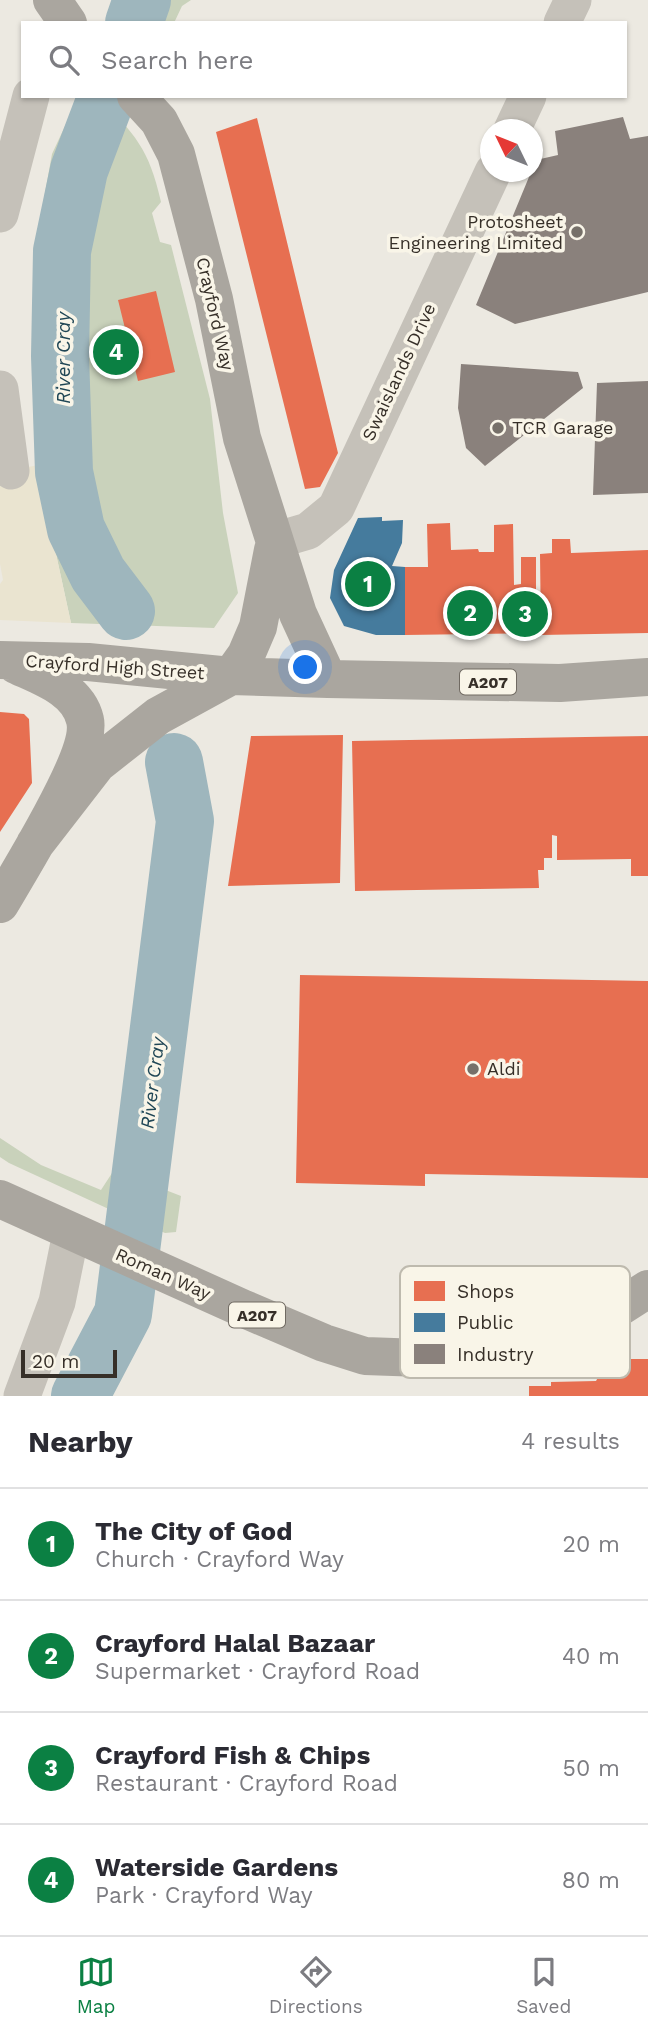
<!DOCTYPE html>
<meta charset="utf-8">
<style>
:root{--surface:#fff;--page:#f7f7f7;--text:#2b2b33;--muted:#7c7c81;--line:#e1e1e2;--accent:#0b8043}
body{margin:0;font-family:"Work Sans",sans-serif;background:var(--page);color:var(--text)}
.compass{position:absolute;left:480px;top:119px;width:63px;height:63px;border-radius:50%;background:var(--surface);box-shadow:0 2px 5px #0004;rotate:313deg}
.scale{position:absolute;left:21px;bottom:18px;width:96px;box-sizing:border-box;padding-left:7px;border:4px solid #362f28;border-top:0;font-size:19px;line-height:24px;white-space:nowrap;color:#362f28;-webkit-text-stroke:5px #f9f5e8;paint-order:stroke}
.you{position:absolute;left:306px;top:668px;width:24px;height:24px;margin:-18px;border:5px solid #fff;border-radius:50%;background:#1a73e8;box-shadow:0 0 0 10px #1a73e833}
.badge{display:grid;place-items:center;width:46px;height:46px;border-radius:50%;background:var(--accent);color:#fff;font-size:23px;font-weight:700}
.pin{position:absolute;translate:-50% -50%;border:4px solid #fff;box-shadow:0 2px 7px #0006}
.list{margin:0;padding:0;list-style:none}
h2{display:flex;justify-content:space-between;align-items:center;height:91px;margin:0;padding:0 28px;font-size:30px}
h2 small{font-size:23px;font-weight:400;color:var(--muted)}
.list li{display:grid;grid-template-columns:46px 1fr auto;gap:21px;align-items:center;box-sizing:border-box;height:112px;padding:0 28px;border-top:2px solid var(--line)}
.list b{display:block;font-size:26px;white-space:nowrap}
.list p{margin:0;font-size:23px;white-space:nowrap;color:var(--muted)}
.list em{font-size:23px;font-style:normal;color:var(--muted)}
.icon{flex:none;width:38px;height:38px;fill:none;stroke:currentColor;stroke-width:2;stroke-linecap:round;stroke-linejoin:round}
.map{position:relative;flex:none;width:648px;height:1396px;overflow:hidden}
.search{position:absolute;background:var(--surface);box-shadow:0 2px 5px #0004;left:21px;right:21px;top:21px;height:77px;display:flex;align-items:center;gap:18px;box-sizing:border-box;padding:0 24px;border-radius:0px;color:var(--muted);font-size:26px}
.sheet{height:539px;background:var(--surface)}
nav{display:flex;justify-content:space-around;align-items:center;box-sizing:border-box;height:98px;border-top:2px solid var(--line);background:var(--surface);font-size:19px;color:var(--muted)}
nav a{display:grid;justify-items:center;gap:4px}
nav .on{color:var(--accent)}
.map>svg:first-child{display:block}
.green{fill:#c9d2bb}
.plaza{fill:#eae4d0}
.shops{fill:#e76f51}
.public{fill:#457b9d}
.industry{fill:#8a817c}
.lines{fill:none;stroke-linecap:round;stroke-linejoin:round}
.river{stroke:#9eb6bd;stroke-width:58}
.minor{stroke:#c5c1b9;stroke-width:37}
.major{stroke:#aaa69f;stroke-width:38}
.poi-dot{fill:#767069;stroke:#f9f5e8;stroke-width:2.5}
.labels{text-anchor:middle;stroke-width:7;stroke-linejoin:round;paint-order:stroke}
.shield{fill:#f9f5e8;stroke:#706a62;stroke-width:2}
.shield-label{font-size:16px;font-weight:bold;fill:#362f28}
.poi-label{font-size:18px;fill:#362f28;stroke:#f9f5e8;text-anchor:start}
.street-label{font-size:18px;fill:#362f28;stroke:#f9f5e8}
.water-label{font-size:19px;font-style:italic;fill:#1f4655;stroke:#f9f5e8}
.key{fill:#f9f5e8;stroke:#bebaae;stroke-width:2}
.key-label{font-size:19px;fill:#362f28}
</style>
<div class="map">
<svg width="648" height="1396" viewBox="0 0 648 1396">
<rect width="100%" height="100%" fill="#ece9e1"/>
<path class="green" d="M 123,0 L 191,0 L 182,6 L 174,23 L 125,23 Z
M 79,96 L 98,96 C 135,135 149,148 161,202 L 152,213 L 160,242 L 171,245 L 210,399 L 223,513 L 238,593 L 214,628 L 71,623 L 38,471 L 33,266 L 38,236 L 43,236 L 47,217 L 41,215 L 52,154 Z
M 0,1138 L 41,1165 L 101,1190 L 114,1170 L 181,1196 L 176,1232 L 165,1233 L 113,1211 L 9,1163 L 0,1157 Z"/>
<path class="plaza" d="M 38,465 L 38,471 L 71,623 L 0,620 L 0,584 L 3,580 L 0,564 L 0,473 Z"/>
<path class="shops" d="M 257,118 L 338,453 L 320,487 L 305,489 L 216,132 Z
M 156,291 L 175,372 L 138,381 L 118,300 Z
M 450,523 L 451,550 L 478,549 L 479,552 L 494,552 L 494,525 L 513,524 L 514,585 L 521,584 L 521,557 L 536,557 L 536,633 L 405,635 L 405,567 L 428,567 L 427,524 Z
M 552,539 L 570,539 L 571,553 L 648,550 L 648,633 L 541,635 L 540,554 L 552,553 Z
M 0,712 L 24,714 L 29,719 L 32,783 L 0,832 Z
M 343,735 L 340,883 L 228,886 L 251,736 Z
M 648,736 L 648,876 L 631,876 L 631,859 L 557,860 L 557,836 L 552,835 L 552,858 L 544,858 L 544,870 L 538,870 L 539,888 L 355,891 L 352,741 Z
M 300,975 L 648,981 L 648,1178 L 425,1174 L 425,1186 L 296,1183 Z
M 608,1359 L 648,1359 L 648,1396 L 529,1396 L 529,1386 L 551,1386 L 551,1382 L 596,1381 Z"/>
<path class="public" d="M 382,517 L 382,521 L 403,520 L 402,543 L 392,566 L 405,567 L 405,635 L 376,635 L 344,626 L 330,598 L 334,570 L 358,518 Z"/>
<path class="industry" d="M 623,117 L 630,139 L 648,136 L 648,292 L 515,324 L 476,305 L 536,160 L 558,155 L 555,131 Z
M 461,364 L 578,372 L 583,388 L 485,466 L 466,448 L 458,408 Z
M 648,381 L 648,493 L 593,495 L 597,383 Z"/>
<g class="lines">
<path class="river" d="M 134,23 L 142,0
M 107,96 L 79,170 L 62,251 L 60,356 L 64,472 L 76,529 L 98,574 L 126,611
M 80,1396 L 123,1314 L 185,821 L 174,762"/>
<path class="minor" d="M 562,23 L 573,0
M 512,130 L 528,96
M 0,214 L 31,96
M 0,389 L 11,471
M 274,541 L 308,531 L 336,508 L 493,172
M 22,1396 L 57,1302 L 71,1233"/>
<path class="major" d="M 52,0 L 68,23
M 136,96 L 159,121 L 176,154 L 214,299 L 242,438 L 298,614 L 328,679
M 0,660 L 88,662 L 231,676 L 328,679 L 560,683 L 648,677
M 35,844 L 97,764 L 158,716 L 231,676 L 246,655 L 258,627 L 273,550
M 0,904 C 19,872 93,753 85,720 C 78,689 42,677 16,665
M 0,1199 L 242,1308 L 324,1343 L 365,1356 L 450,1359 L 520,1347 L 612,1312 L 648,1289"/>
</g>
<g class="poi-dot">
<circle cx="577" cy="232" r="7"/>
<circle cx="498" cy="428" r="7"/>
<circle cx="473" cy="1069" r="7"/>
</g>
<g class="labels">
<g class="shield">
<rect x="460" y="669.5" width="56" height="25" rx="5"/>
<rect x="229" y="1302.5" width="56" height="25" rx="5"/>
</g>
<g class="shield-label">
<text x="488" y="688">A207</text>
<text x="257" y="1321">A207</text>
</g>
<g class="poi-label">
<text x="563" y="228" text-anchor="end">Protosheet<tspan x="563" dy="21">Engineering Limited</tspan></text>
<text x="512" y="434">TCR Garage</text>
<text x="487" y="1075">Aldi</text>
</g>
<g class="street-label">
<text transform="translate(215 314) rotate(77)" y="6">Crayford Way</text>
<text transform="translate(399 372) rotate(-65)" y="6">Swaislands Drive</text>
<text transform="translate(115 667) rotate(4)" y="6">Crayford High Street</text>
<text transform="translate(163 1274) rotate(24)" y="6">Roman Way</text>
</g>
<g class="water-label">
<text transform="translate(63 358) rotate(-90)" y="7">River Cray</text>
<text transform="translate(152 1083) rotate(-83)" y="7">River Cray</text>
</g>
</g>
<rect x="400" y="1266" width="230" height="112" rx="10" class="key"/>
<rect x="414" y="1281" width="31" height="20" fill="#e76f51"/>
<rect x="414" y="1313" width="31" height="19" fill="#457b9d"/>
<rect x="414" y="1344" width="31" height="20" fill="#8a817c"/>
<g class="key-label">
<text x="457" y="1298">Shops</text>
<text x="457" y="1329">Public</text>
<text x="457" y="1361">Industry</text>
</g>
</svg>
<svg class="compass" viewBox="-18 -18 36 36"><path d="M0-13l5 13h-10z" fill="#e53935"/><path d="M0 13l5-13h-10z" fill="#7c7c81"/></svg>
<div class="scale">20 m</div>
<div class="you"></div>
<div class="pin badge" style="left:368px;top:584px">1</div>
<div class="pin badge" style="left:470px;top:613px">2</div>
<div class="pin badge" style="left:525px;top:614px">3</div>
<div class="pin badge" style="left:116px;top:352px">4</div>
<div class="search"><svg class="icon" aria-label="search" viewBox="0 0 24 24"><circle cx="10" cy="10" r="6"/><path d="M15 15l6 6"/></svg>Search here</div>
</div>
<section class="sheet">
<h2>Nearby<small>4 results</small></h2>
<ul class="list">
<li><span class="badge">1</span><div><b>The City of God</b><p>Church · Crayford Way</p></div><em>20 m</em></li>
<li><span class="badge">2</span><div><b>Crayford Halal Bazaar</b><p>Supermarket · Crayford Road</p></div><em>40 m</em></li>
<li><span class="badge">3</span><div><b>Crayford Fish &amp; Chips</b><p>Restaurant · Crayford Road</p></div><em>50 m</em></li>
<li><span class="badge">4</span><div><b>Waterside Gardens</b><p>Park · Crayford Way</p></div><em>80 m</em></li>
</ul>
</section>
<nav>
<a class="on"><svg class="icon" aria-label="map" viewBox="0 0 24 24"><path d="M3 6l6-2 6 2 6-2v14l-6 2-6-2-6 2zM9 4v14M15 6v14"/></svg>Map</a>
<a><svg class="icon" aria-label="directions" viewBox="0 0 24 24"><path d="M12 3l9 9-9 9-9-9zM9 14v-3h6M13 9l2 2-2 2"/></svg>Directions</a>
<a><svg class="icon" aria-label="saved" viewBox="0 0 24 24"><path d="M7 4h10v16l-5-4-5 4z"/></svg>Saved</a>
</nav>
